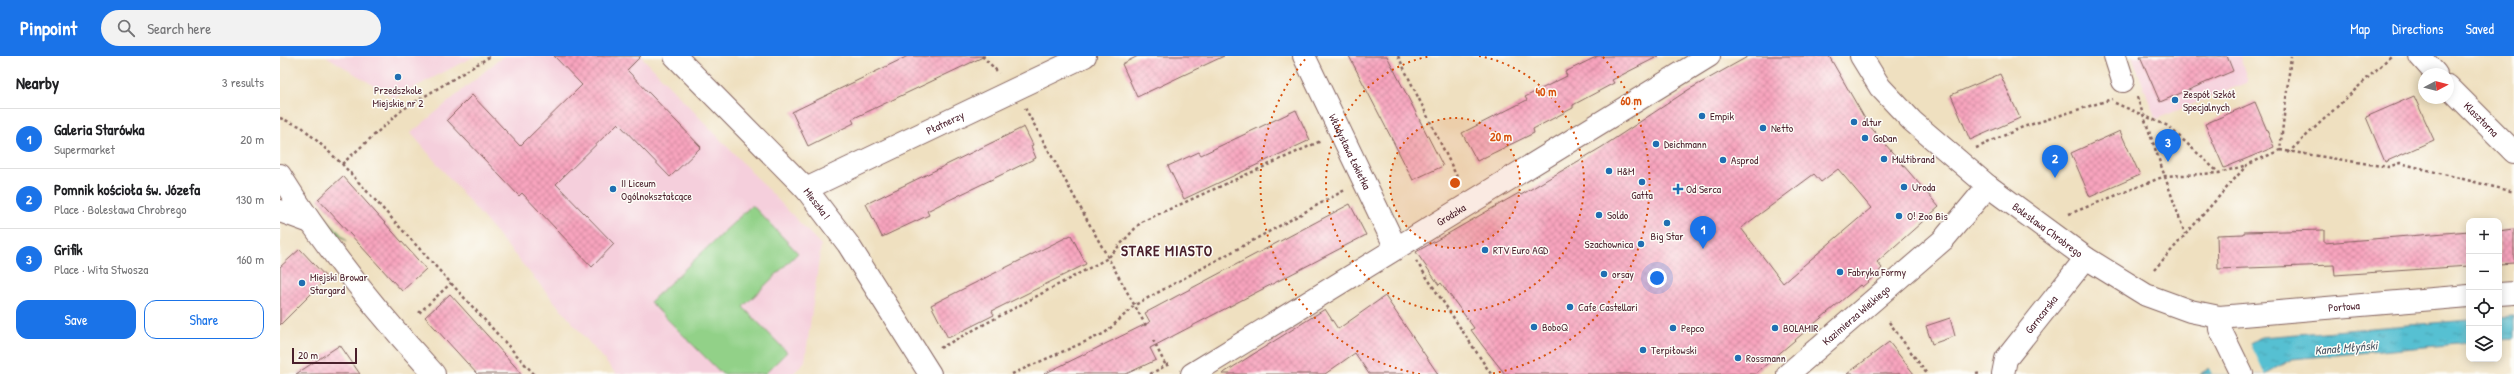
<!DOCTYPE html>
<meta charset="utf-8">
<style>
:root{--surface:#fff;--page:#f2f2f2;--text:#202124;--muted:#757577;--line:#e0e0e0;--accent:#1a73e8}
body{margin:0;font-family:"Patrick Hand",sans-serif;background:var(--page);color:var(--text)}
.controls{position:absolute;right:12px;bottom:12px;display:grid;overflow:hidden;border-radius:8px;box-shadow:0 2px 10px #0003}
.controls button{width:36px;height:36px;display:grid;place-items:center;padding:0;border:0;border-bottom:1px solid var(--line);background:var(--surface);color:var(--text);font:20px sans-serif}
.compass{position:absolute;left:2138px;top:12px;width:36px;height:36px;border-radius:50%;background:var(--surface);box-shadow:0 2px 10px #0003;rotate:83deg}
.scale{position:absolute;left:12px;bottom:10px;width:65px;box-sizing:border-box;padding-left:4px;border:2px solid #4a1f2b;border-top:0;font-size:11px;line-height:14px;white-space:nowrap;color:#4a1f2b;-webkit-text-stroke:3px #fdfcf7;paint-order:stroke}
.you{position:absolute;left:1377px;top:222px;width:14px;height:14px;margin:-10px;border:3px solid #fff;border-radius:50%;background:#1a73e8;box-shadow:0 0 0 6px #1a73e833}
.badge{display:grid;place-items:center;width:26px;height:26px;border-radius:50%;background:var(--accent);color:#fff;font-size:13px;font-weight:700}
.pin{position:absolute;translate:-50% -33px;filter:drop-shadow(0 1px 2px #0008)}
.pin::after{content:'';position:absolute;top:21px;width:14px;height:12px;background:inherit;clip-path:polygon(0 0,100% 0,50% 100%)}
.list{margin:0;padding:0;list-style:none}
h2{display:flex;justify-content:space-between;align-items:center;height:52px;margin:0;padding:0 16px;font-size:17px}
h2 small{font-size:13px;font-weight:400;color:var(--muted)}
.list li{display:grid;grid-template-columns:26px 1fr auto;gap:12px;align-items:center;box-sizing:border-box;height:60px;padding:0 16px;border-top:1px solid var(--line)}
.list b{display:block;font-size:15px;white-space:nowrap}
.list p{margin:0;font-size:13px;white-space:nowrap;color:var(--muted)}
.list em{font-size:13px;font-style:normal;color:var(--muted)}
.actions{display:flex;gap:8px;padding:12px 16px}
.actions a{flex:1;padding:9px 0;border:1px solid var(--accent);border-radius:12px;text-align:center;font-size:14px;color:var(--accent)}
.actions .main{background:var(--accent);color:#fff}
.icon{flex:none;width:22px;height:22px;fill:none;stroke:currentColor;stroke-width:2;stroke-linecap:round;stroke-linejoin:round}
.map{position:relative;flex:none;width:2234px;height:318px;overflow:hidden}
header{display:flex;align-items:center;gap:24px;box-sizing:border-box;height:56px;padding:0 20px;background:var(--accent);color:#fff}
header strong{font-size:19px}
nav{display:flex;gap:22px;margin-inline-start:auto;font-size:14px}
.search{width:280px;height:36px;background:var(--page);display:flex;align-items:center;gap:10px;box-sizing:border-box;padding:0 14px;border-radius:22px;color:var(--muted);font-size:15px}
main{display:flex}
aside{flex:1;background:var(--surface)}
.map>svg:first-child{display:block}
.built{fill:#f5cfdc}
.grass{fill:url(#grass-dots);stroke:#6e785a}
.green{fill:#92d188;stroke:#6e785a}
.water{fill:url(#water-ripples);stroke:#50707e}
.pier{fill:#efe0c0}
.building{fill:url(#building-cross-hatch);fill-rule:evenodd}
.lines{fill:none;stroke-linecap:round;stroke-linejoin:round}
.minor-casing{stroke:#84635f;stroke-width:24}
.path{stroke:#84635f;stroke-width:2.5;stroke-dasharray:3 3;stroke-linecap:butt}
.minor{stroke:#fff;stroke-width:22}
.ring{fill:none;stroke:#d8530f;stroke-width:2;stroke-dasharray:2 4}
.poi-dot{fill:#1f6fb2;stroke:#fdfcf7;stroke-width:1.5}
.labels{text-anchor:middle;stroke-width:3;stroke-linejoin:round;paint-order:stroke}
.poi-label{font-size:11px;fill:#4a1f2b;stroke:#fdfcf7;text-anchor:start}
.street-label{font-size:11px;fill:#4a1f2b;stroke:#fdfcf7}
.water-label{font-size:12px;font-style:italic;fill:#4e5765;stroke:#fdfcf7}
.district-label{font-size:15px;font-weight:bold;letter-spacing:1px;fill:#4a1f2b;stroke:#fdfcf7}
.centre{fill:#d8530f;stroke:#fdfcf7;stroke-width:2}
.ring-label{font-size:12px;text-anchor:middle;font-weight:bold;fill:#d8530f;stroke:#fdfcf7;stroke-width:3;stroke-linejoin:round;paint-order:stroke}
</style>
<header>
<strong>Pinpoint</strong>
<div class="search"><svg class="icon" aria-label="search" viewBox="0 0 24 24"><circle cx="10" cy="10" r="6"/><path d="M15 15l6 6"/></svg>Search here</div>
<nav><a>Map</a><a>Directions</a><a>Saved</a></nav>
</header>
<main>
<aside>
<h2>Nearby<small>3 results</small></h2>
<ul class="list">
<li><span class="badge">1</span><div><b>Galeria Starówka</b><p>Supermarket</p></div><em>20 m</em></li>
<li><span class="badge">2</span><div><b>Pomnik kościoła św. Józefa</b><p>Place · Bolesława Chrobrego</p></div><em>130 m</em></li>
<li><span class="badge">3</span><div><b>Grifik</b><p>Place · Wita Stwosza</p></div><em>160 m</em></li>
</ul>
<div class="actions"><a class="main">Save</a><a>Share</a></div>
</aside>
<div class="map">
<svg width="2234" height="318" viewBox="0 0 2234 318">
<defs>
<pattern id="grass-dots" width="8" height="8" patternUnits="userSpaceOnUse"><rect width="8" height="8" fill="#92d188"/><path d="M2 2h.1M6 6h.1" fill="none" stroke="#7fb376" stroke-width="1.8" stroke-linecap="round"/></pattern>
<pattern id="water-ripples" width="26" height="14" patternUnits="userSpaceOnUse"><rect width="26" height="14" fill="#56c0d2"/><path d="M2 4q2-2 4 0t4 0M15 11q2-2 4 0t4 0" fill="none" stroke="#499bab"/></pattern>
<pattern id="building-cross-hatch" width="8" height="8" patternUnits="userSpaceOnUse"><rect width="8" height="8" fill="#f8a4be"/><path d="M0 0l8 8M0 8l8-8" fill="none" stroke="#cb859b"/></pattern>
</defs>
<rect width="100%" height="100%" fill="#fdfcf7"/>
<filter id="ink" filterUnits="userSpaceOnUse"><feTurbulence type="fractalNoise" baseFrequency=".025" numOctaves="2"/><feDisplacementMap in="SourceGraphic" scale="8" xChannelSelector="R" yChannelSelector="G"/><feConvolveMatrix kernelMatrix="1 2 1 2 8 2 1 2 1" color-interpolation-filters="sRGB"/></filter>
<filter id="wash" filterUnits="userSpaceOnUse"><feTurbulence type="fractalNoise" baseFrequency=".012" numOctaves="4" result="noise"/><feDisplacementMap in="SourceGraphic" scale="16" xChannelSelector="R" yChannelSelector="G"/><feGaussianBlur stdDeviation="0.9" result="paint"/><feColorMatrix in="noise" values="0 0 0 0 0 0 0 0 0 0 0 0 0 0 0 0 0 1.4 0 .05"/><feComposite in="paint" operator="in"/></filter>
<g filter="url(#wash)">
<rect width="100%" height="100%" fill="#efe0c0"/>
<path class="built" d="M 46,0 L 195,0 L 114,42 Z
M 223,0 L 361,0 L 541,189 L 525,305 L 513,318 L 336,318 L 131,77 Z
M 1852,0 L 1960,0 L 1968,26 L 1876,63 Z"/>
<path class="grass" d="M 10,122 L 67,185 L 46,171 Z"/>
<path class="green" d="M 472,149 L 518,197 L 463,251 L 507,296 L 485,318 L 442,318 L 370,246 Z"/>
<path class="water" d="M 2234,260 L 2234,283 L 2219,284 L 2219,261 Z
M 2189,264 L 2189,287 L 2012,303 L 1985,318 L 1920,318 L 1981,281 Z"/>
<path class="pier" d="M 1969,285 L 1985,318 L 1932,318 L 1928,310 Z"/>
<g id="blocks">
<path class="building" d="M 274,0 L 361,0 L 347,14 L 421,91 L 390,121 L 338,67 L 276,128 L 334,188 L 312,211 L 242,137 L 239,140 L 167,64 L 192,39 L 240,90 L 302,29 Z
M 628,0 L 705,0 L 572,63 L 574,67 L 528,90 L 512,56 Z
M 858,0 L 944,0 L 857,41 L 842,8 Z
M 1069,0 L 1107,0 L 1163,110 L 1133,124 Z
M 1318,0 L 1379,0 L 1332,24 L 1334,27 L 1293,49 L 1293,52 L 1253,73 L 1254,77 L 1197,105 L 1182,77 L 1247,44 L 1245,41 L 1287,20 L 1285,16 Z
M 1469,0 L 1549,0 L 1588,68 L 1659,151 L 1597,206 L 1602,212 L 1596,219 L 1582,231 L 1580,229 L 1475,318 L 1225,318 L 1202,289 L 1191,274 L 1194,272 L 1161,227 L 1159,229 L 1136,196 L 1239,137 L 1241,139 L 1322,91 L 1408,34 ZM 1558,113 L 1591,152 L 1503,227 L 1461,172 L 1534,118 L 1541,126 Z
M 1860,0 L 1947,0 L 1953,15 L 1880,46 Z
M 1720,18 L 1740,62 L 1690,84 L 1671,39 Z
M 2134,40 L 2154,84 L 2105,106 L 2086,61 Z
M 1975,46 L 1994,91 L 1944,112 L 1925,68 Z
M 1016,54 L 1030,84 L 904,143 L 888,110 L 919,96 L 921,99 Z
M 744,71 L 753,89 L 751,90 L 756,102 L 663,147 L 647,155 L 649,159 L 602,181 L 586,148 Z
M 1840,75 L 1860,119 L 1810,141 L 1791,97 Z
M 63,120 L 146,213 L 122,235 L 38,143 Z
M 1070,148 L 1086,179 L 870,292 L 876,304 L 846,318 L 764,318 L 870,266 L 865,257 Z
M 2234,173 L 2234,207 L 2219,208 L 2219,175 Z
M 2044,174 L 2044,187 L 2189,175 L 2189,210 L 2055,219 L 2054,209 L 1938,213 L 1937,179 L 1964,178 L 1964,176 Z
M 791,179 L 806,208 L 712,255 L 714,259 L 668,282 L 651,249 Z
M 20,193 L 47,222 L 0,269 L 0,211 Z
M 170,238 L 242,318 L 197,318 L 145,261 Z
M 1105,240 L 1158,318 L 1089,318 L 1075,297 L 1045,318 L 942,318 L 1045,253 L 1058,273 Z
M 1670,262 L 1675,280 L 1652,288 L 1646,270 Z
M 1609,286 L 1634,318 L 1567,318 Z
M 60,289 L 80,318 L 16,318 Z"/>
</g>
</g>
<g filter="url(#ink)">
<use href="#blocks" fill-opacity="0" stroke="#84635f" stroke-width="1"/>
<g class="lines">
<defs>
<g id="minor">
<path id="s1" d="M 395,0 L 526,133 L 568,188 L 650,318"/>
<path id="s2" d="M 1024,0 L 1116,192"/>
<path id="s3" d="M 1581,0 L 1600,31 L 1632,65 L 1708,130 L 1806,202 L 1866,239 L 1910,255 L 1939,261 L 2189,240"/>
<path d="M 1835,0 L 1843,25"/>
<path d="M 2140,0 L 2156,18"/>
<path id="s4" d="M 2168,30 L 2234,96"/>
<path d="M 0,119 C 44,190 97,256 154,318"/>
<path id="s5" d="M 526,133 L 805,0"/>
<path d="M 0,155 L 30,166"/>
<path d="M 2219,238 L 2234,237"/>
<path d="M 1939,261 L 1940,273 L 1962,318"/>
<path id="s6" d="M 912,318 L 1429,0"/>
<path id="s7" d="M 1508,318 L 1663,184 L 1708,130"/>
<path id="s8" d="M 1723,318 L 1726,303 L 1806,202"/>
</g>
</defs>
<use href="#minor" class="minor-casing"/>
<path class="path" d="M 702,0 L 719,17
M 1118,0 L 1180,127
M 1857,41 L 1905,178
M 1835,47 L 1888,70 L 1939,117
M 745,52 L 866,270
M 0,62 L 22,71 L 62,108 L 254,318
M 1696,92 L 1743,71 L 1832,43
M 2000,94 L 2108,111 L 2120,107 L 2234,136
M 2008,97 L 2111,0
M 62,108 L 122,54 L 211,0
M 1789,158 L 1885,120 L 1939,117 L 1967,109
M 1136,205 L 1211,318
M 1874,214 L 1967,109 L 2000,94 L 2011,0
M 139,257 L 171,227
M 1609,266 L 1647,318
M 873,284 L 886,310
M 660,292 L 828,202 L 861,166 L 1041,85
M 732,318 L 825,277 L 855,249 L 1065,134
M 870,318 L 889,308
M 1224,318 L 1224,317
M 1696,318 L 1702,317"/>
<use href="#minor" class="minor"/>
</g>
</g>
<circle cx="1175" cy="127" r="65" fill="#d8530f" fill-opacity=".12"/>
<g class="ring">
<circle cx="1175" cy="127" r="65"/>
<path d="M1199 0A129 129 0 1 1 1151 0"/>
<path d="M1140 318A194 194 0 0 1 1027 1M1323 1A194 194 0 0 1 1210 318"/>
</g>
<g class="poi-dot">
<circle cx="118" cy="21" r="4"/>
<circle cx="1895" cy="44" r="4"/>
<circle cx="1422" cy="60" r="4"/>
<circle cx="1574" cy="66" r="4"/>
<circle cx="1483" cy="72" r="4"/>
<circle cx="1585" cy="82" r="4"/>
<circle cx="1376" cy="88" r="4"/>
<circle cx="1604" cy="103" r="4"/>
<circle cx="1443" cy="104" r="4"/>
<circle cx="1329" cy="115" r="4"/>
<circle cx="1362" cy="126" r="4"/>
<circle cx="1624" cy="131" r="4"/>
<circle cx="333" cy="133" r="4"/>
<path d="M1396 127h4v4h4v4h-4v4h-4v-4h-4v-4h4z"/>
<circle cx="1319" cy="159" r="4"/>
<circle cx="1619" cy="160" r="4"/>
<circle cx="1387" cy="167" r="4"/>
<circle cx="1361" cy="188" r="4"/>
<circle cx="1205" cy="194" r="4"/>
<circle cx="1560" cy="216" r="4"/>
<circle cx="1324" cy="218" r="4"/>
<circle cx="22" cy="227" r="4"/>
<circle cx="1290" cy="251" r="4"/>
<circle cx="1254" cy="271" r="4"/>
<circle cx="1393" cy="272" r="4"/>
<circle cx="1495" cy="272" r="4"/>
<circle cx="1363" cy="294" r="4"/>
<circle cx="1458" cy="302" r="4"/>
</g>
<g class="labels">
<g class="poi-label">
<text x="118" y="38" text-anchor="middle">Przedszkole<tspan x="118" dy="13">Miejskie nr 2</tspan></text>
<text x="1903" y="42">Zespół Szkół<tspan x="1903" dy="13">Specjalnych</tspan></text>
<text x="1430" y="64">Empik</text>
<text x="1582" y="70">altur</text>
<text x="1491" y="76">Netto</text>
<text x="1593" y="86">GoDan</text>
<text x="1384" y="92">Deichmann</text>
<text x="1612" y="107">Multibrand</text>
<text x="1451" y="108">Asprod</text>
<text x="1337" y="119">H&amp;M</text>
<text x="341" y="131">II Liceum<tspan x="341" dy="13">Ogólnokształcące</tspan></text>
<text x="1632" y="135">Uroda</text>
<text x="1406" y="137">Od Serca</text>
<text x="1362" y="143" text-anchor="middle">Gatta</text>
<text x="1327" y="163">Soldo</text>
<text x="1627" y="164">O! Zoo Bis</text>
<text x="1387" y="184" text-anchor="middle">Big Star</text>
<text x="1353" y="192" text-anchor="end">Szachownica</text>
<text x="1213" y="198">RTV Euro AGD</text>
<text x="1568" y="220">Fabryka Formy</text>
<text x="1332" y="222">orsay</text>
<text x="30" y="225">Miejski Browar<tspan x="30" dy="13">Stargard</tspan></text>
<text x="1298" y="255">Cafe Castellari</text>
<text x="1262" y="275">BoboQ</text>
<text x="1401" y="276">Pepco</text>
<text x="1503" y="276">BOLAMIR</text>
<text x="1371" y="298">Terpiłowski</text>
<text x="1466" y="306">Rossmann</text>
</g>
<g class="street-label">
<text dy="4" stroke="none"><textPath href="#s4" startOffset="47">Klasztorna</textPath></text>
<text dy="4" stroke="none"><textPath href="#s5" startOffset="154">Płatnerzy</textPath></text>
<text dy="4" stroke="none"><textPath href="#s2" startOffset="106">Władysława Łokietka</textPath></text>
<text dy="4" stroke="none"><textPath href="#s1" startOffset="205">Mieszka I</textPath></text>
<text dy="4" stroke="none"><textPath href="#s6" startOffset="304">Grodzka</textPath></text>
<text dy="4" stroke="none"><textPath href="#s3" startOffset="257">Bolesława Chrobrego</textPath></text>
<text dy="4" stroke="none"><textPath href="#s3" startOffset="577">Portowa</textPath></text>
<text dy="4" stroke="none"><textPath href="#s8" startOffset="72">Garncarska</textPath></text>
<text dy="4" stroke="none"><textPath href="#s7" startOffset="90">Kazimierza Wielkiego</textPath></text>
</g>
<g class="water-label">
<text transform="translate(2066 292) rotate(-5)" y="4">Kanał Młyński</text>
</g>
<g class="district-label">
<text x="887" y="200">STARE MIASTO</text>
</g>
</g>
<circle cx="1175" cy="127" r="6" class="centre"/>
<g class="ring-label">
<text x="1266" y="40">40 m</text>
<text x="1351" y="49">60 m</text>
<text x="1221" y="85">20 m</text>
</g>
</svg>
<div class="controls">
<button>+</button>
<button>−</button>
<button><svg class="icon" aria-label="locate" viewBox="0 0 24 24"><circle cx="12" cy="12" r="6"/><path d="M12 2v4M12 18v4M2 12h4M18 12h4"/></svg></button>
<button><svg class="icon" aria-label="layers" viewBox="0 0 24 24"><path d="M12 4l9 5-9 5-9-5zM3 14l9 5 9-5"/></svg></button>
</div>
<svg class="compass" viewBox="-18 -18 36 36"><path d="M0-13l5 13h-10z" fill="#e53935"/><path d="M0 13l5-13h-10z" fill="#757577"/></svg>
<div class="scale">20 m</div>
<div class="you"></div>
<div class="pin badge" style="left:1423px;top:193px">1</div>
<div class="pin badge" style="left:1775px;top:122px">2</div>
<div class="pin badge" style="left:1888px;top:106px">3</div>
</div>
</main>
